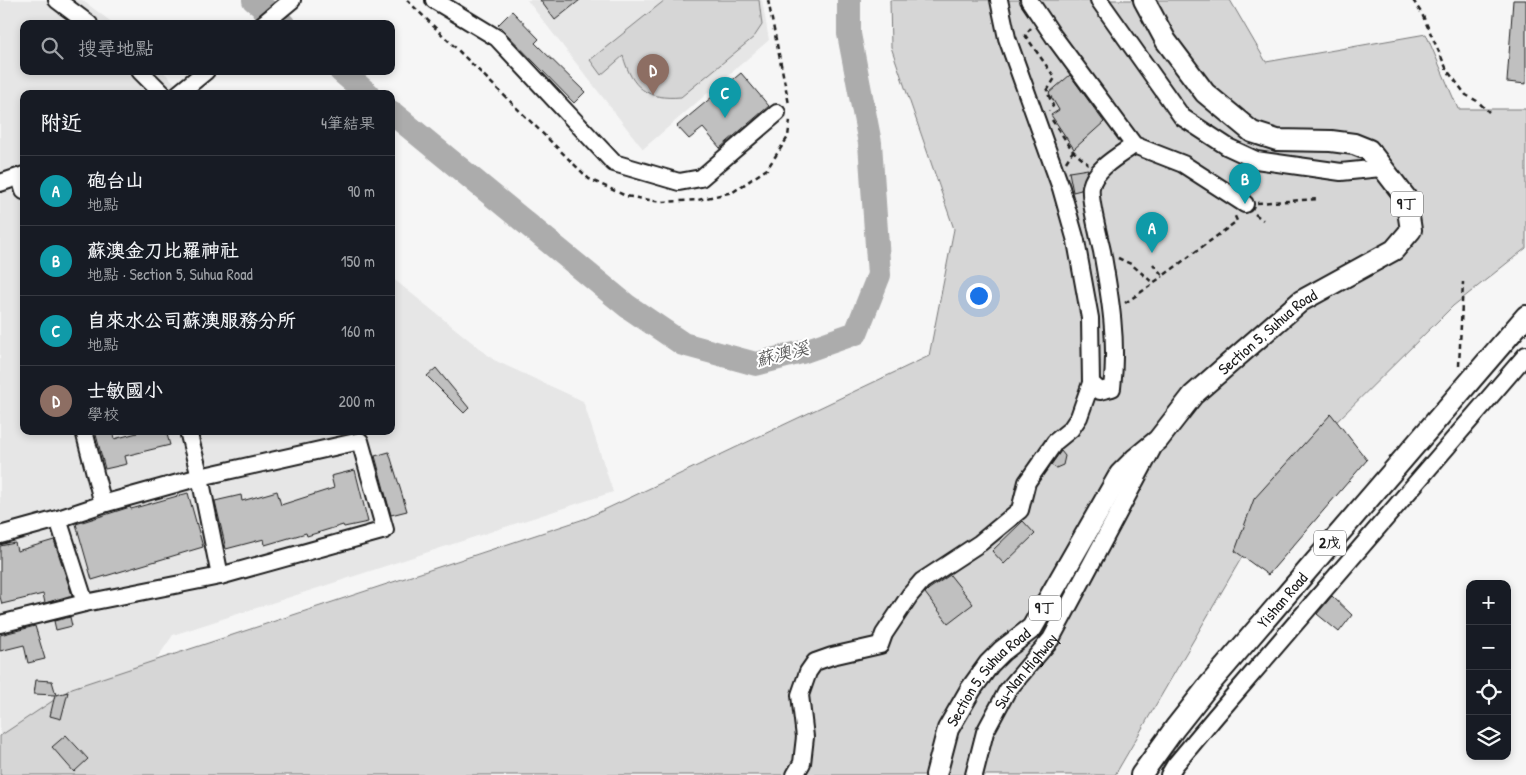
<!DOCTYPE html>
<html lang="zh-TW">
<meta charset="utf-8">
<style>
:root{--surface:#171b24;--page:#242831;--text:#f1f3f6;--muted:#9ea1a6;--line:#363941;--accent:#d1495b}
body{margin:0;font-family:"Patrick Hand","LXGW WenKai TC",sans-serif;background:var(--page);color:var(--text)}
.controls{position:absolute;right:15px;bottom:15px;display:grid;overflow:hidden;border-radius:10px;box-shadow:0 2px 8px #0003}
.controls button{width:45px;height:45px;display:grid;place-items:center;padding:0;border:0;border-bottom:1px solid var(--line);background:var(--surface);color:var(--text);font:25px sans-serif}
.you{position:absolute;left:978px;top:295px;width:18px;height:18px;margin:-12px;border:4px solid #fff;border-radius:50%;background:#1a73e8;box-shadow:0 0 0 8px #1a73e833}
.badge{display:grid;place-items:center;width:32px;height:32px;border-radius:50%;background:var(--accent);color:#fff;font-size:16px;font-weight:700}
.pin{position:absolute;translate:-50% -41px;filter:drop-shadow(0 1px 2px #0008)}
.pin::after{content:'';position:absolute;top:26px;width:18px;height:15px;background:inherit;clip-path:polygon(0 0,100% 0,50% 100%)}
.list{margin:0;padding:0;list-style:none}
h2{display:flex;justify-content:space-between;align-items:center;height:65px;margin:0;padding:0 20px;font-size:21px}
h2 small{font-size:16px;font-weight:400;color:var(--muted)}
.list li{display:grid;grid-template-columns:32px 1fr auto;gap:15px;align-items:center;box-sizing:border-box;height:70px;padding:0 20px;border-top:1px solid var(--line)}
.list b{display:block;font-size:19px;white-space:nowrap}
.list p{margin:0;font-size:16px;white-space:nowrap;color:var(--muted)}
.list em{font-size:16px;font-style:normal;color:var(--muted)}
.icon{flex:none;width:28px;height:28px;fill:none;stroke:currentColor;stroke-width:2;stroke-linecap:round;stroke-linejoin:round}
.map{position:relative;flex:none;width:1526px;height:775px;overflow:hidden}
.search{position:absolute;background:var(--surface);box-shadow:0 2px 8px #0003;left:20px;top:20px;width:375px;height:55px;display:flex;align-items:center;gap:12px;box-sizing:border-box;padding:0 18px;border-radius:10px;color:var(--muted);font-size:19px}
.panel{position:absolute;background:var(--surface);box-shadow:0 2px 8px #0003;left:20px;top:90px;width:375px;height:345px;border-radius:10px}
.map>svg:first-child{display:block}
.built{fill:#e6e6e6}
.green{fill:#d6d6d6;stroke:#797979}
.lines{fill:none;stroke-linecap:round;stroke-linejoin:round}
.river{stroke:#acacac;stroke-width:24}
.building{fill:#c0c0c0;stroke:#1c1c1c}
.minor-casing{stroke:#1c1c1c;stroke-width:20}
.major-casing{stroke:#1c1c1c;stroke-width:24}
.path{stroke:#1c1c1c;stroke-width:2.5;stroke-dasharray:5 4;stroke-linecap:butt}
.minor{stroke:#fff;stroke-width:16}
.major{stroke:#fff;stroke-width:20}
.labels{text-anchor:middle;stroke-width:4;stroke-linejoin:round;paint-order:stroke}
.shield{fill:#fff;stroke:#606060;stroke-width:1}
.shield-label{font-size:15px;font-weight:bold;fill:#1c1c1c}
.street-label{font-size:16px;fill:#1c1c1c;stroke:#fff}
.water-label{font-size:18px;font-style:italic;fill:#5d5d5d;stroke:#fff}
</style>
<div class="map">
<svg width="1526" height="775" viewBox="0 0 1526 775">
<rect width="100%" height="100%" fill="#f6f6f6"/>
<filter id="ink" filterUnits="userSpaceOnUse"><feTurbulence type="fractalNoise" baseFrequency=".02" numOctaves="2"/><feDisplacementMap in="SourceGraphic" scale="10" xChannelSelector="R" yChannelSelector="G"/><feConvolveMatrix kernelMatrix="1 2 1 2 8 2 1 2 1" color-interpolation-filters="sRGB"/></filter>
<g filter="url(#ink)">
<path class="built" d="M 0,0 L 82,0 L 114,24 L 24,24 L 24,71 L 163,71 L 185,94 L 24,94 L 24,431 L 391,431 L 391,277 L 494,360 L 583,401 L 613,492 L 173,635 L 77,775 L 0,775 Z
M 527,0 L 762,0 L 769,40 L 643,149 Z"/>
<path class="green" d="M 665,0 L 759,0 L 762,25 L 754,37 L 681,97 C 647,100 632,88 623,56 L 601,75 L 590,60 Z
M 890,0 L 1230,0 L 1266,62 L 1426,34 L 1458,109 L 1526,109 L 1526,248 L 1453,306 L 1299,459 L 1115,775 L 0,775 L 0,736 L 72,688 L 587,518 L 929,356 L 954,229 L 891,47 Z"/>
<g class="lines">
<path class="river" d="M 254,0 L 283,24
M 341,71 L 368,94
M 391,112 L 627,306 L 683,344 L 756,364 L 802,352 L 856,333 L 879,275 L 870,143 L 849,34 L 849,0"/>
</g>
<path class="building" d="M 540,0 L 580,0 L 555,20 Z
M 1513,0 L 1526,0 L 1526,84 L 1507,82 Z
M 512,11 L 539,39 L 535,43 L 585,92 L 574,103 L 498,25 Z
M 741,73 L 769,106 L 720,148 L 703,128 L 689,139 L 677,126 Z
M 1070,75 L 1104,122 L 1074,149 L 1051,115 L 1059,110 L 1049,93 Z
M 1088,169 L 1081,190 L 1073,192 L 1069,172 Z
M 436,368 L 469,408 L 464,413 L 427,376 Z
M 1331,414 L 1367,460 L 1268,575 L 1235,551 L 1254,499 Z
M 95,431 L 112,431 L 114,439 L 137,433 L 136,431 L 166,431 L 170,445 L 125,456 L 127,464 L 105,469 Z
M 1061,451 L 1065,456 L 1063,465 L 1056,468 L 1051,465 Z
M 389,452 L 407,511 L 391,515 L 375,456 Z
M 355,470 L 368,522 L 344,527 L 343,525 L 307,536 L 306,533 L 265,545 L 264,539 L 226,549 L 215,501 L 241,495 L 242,501 L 277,491 L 281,505 L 334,488 L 331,476 Z
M 188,493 L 203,547 L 92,580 L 76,524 L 130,507 L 131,509 Z
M 1023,521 L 1035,534 L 1004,564 L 992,551 Z
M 54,540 L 72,595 L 45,603 L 43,594 L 2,604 L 0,597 L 0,546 L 15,543 L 17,551 Z
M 950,575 L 973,604 L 948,623 L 925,593 L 929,589 Z
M 1332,596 L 1352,615 L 1339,632 L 1317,614 Z
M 70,617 L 72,626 L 56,630 L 54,621 Z
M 35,626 L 45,659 L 28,663 L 24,645 L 0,651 L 0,635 Z
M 36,680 L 52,681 L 56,695 L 68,692 L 61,719 L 50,716 L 55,695 L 34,694 Z
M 66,735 L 88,759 L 74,772 L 52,747 Z"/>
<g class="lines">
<defs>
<g id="minor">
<path d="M 57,0 L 89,24"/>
<path d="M 434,0 L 497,38 L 614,163 L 679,182 L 701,178 L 777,113"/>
<path d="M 1029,0 L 1054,37 L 1134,145 L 1183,164 L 1245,204"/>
<path d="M 1099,0 L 1182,117 L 1228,147 L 1256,160 L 1341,172 L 1381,168"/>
<path d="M 263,24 L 292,0"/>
<path d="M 140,71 L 163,94"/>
<path d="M 178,94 L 206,71"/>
<path d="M 20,177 L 24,191"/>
<path d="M 0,183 L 24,175"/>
<path d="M 1091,383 L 1100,391 L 1112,388 C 1118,342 1110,296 1102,251 C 1099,238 1089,198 1091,187 C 1095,168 1120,155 1134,145"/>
<path d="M 84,431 L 103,504 L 58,519 L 85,603"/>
<path d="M 188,431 L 200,477 L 220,576"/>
<path d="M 0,535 L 58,519"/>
<path d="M 0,624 L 85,603 L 220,576 L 385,530 L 360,441 L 200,477 L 103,504"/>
<path d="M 795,775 L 802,763 L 805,737 L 800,695 L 808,672 L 815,662 L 832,656 L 880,645 L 884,634 L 910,595 L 922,581 L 980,543 L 1020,510 L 1027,482 L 1055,442 L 1071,429 L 1079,417 L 1091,383 L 1090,318 L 1076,241 L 1061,188 L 1007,38 L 999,0"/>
<path id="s1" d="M 974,775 L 985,732 L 1007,691 L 1051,639 L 1155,444"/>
<path d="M 1169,775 L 1175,765 L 1215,717 L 1526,355"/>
</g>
<g id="major">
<path id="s2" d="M 936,775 L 948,729 L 971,689 L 989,664 L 1002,651 L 1032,628 L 1120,474 L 1135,459 L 1158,440 L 1193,395 L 1301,301 L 1394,250 L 1411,230 L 1406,198 L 1369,150 L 1354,144 L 1331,141 L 1277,140 L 1252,132 L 1205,93 L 1166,41 L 1144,0"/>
<path id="s3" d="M 1141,775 L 1175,728 L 1209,685 L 1526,316"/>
</g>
</defs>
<use href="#minor" class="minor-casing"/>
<use href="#major" class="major-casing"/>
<path class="path" d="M 407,0 L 589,179 L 626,196 L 661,202 L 698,200 L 733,192 L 767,169 L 788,137 L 790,120
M 768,0 L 789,104
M 1413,0 L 1422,14 L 1447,70 L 1466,95 L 1477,101 L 1489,112
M 1031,28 L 1025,35 L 1055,78 L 1047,91 L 1053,106 L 1049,111
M 1052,120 L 1073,151 L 1088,164
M 1066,162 L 1073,151
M 1257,203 L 1319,199
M 1255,214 L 1263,220
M 1118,258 L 1131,264 L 1153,283 L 1163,276
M 1153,264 L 1163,276 L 1237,221 L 1234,214
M 1125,303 L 1153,284
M 1459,366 L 1463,282"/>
<use href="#minor" class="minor"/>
<use href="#major" class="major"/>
</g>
</g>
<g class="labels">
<g class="shield">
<rect x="1391" y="191.5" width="32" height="25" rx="4"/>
<rect x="1314" y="530.5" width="32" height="25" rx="4"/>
<rect x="1029" y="595.5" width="32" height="25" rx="4"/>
</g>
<g class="shield-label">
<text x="1407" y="209">9丁</text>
<text x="1330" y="548">2戊</text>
<text x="1045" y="613">9丁</text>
</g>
<g class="street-label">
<text dy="6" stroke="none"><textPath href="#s2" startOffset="564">Section 5, Suhua Road</textPath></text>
<text dy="6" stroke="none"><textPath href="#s3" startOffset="225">Yishan Road</textPath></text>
<text dy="6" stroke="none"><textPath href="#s1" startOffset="118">Su-Nan Highway</textPath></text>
<text dy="6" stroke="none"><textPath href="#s2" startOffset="114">Section 5, Suhua Road</textPath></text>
</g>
<g class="water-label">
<text transform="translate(782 354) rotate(-14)" y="6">蘇澳溪</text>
</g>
</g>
</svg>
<div class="controls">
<button>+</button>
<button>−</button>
<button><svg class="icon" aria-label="locate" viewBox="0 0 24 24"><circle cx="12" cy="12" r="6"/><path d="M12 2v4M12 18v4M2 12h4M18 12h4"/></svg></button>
<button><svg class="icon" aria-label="layers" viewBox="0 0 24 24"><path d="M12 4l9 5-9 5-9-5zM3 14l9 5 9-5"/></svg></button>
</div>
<div class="you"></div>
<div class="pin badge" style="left:1152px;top:253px;background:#0f9aa8">A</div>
<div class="pin badge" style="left:1245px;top:204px;background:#0f9aa8">B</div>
<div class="pin badge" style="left:725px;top:118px;background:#0f9aa8">C</div>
<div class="pin badge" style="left:653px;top:95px;background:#8d6e63">D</div>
<div class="search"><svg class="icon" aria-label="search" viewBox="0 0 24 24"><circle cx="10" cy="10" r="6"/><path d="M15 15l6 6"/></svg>搜尋地點</div>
<section class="panel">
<h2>附近<small>4筆結果</small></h2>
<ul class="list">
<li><span class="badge" style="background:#0f9aa8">A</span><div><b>砲台山</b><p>地點</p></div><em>90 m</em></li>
<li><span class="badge" style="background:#0f9aa8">B</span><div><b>蘇澳金刀比羅神社</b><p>地點 · Section 5, Suhua Road</p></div><em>150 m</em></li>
<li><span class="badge" style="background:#0f9aa8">C</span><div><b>自來水公司蘇澳服務分所</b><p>地點</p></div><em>160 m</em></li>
<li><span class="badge" style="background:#8d6e63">D</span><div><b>士敏國小</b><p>學校</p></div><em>200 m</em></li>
</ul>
</section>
</div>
